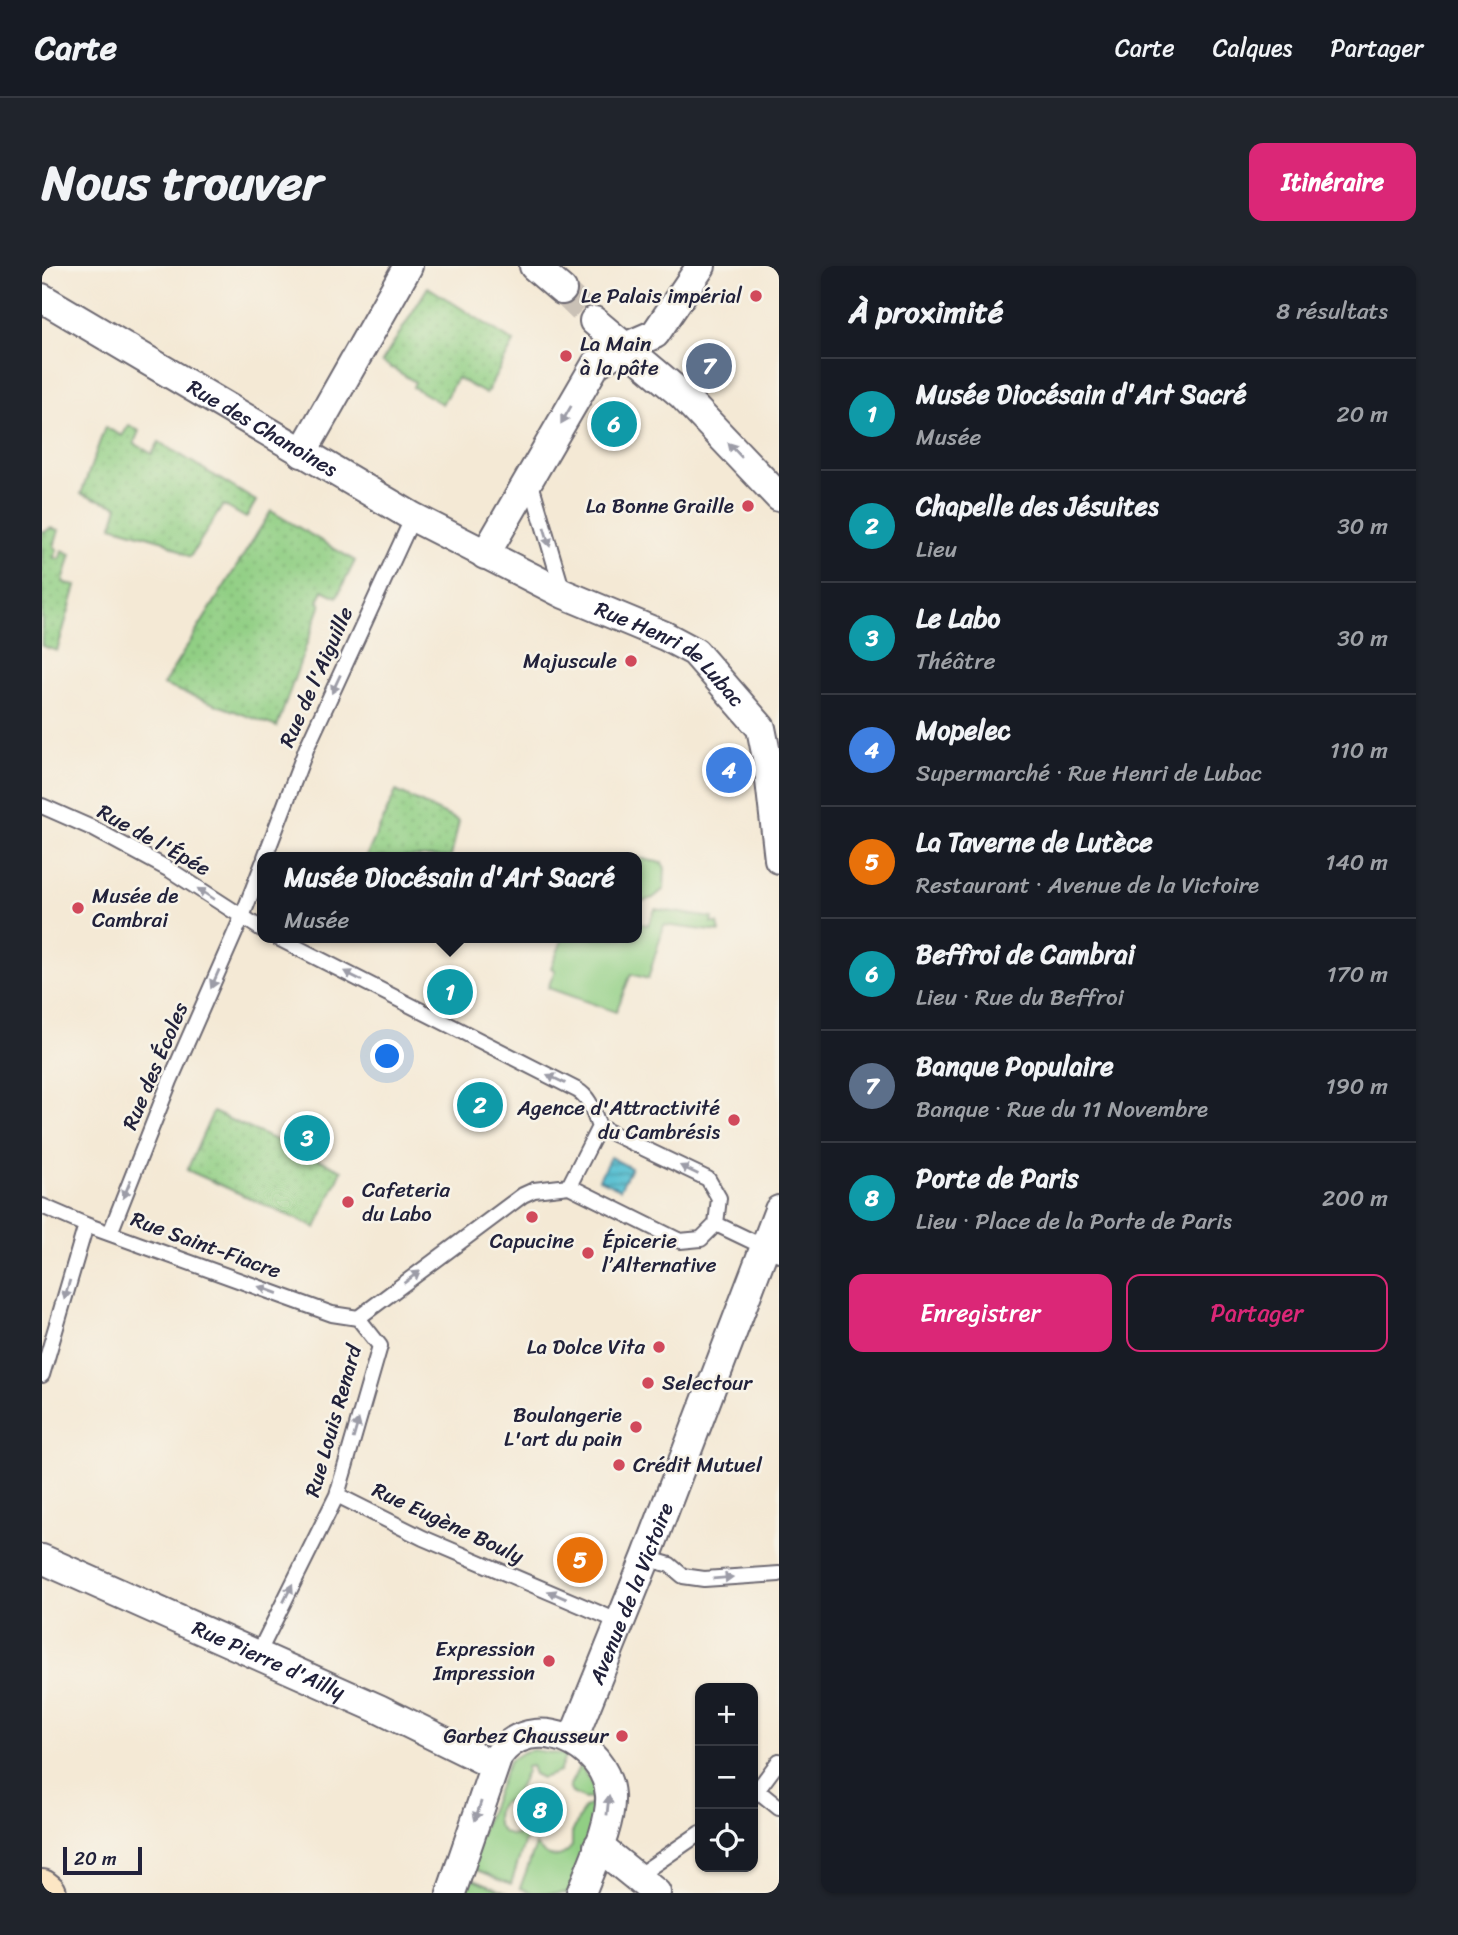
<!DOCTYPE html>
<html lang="fr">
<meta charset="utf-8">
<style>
:root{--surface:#171b24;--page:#20242c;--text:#f1f3f6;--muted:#9ea1a6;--line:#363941;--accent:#db2777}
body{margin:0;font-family:Sriracha,sans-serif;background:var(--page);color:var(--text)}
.controls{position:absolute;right:21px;bottom:21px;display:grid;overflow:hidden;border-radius:14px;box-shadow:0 2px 5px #0004}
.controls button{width:63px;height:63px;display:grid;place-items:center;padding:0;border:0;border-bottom:2px solid var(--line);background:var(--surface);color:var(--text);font:35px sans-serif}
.scale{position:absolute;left:21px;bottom:18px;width:79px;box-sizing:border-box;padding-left:7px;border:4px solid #22223b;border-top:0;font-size:19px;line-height:24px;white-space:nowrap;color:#22223b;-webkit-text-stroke:5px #f7f3e8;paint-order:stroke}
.you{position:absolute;left:346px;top:791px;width:24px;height:24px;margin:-18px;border:5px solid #fff;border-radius:50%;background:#1a73e8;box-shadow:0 0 0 10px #1a73e833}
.badge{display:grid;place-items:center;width:46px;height:46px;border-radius:50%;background:var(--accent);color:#fff;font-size:23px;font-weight:700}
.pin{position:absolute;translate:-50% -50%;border:4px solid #fff;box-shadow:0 2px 7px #0006}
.popup{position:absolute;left:215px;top:586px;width:385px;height:91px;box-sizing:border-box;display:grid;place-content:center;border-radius:14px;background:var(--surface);filter:drop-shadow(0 2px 5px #0005);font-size:23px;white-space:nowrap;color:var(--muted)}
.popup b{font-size:26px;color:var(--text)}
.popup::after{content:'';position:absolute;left:50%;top:100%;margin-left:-14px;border:14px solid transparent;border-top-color:var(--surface)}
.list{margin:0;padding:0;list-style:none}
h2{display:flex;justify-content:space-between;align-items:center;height:91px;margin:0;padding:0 28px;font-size:30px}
h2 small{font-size:23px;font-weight:400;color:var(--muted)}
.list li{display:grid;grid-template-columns:46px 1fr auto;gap:21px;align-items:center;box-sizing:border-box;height:112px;padding:0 28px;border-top:2px solid var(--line)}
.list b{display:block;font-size:26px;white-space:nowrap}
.list p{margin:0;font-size:23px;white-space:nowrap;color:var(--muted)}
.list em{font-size:23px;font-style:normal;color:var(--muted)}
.actions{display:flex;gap:14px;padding:21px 28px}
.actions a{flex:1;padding:16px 0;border:2px solid var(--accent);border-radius:14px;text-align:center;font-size:24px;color:var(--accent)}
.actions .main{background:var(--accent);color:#fff}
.icon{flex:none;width:38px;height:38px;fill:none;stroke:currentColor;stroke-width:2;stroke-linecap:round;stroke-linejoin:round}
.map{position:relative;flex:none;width:737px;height:1627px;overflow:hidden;border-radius:14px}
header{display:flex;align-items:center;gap:42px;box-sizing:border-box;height:98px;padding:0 35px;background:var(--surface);border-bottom:2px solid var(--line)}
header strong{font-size:33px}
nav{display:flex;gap:38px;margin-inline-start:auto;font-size:24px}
.intro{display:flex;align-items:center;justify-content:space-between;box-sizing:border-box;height:168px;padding:0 42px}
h1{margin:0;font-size:49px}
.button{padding:18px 32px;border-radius:14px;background:var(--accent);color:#fff;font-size:24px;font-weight:700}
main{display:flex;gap:42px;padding:0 42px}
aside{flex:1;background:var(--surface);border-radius:14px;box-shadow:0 2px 5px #0004}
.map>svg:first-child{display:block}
.grass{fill:#91cf84;stroke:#5a7860;stroke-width:2}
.garden{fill:url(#garden-dots);stroke:#5a7860;stroke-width:2}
.water{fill:url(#water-rules);stroke:#3c7086;stroke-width:2}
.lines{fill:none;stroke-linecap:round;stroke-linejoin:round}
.minor-tunnel{stroke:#cac1b6;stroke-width:28;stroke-dasharray:28 14;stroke-linecap:butt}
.service-casing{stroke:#6c6871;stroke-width:18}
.minor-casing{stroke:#6c6871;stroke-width:32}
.secondary-casing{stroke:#6c6871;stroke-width:42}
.service{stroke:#fff;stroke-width:14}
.minor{stroke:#fff;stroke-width:28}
.secondary{stroke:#fce6c4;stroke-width:38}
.oneway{fill:#9c9ca7}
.poi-dot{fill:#d1495b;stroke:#f7f3e8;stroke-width:2.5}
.labels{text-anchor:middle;stroke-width:5;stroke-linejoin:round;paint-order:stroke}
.poi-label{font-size:21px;fill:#22223b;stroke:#f7f3e8;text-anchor:end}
.street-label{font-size:21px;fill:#22223b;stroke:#f7f3e8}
</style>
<header>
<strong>Carte</strong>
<nav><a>Carte</a><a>Calques</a><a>Partager</a></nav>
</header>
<div class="intro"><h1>Nous trouver</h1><a class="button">Itinéraire</a></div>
<main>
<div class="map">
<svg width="737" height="1627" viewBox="0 0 737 1627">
<defs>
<pattern id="garden-dots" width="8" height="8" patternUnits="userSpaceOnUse" patternTransform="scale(1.75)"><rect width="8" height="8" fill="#91cf84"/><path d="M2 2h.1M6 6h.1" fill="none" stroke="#7db173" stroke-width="1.8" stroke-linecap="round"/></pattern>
<pattern id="water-rules" width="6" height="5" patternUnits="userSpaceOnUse" patternTransform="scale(1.75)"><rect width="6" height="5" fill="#55bfd1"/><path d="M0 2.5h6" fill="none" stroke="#469bab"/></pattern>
</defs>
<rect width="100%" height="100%" fill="#f7f3e8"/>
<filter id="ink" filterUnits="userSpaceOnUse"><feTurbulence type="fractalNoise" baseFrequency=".0143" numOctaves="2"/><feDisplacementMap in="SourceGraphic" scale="14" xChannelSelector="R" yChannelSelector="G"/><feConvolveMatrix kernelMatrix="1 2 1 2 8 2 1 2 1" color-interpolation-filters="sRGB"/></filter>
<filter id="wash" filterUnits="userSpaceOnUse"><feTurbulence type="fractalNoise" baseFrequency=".00686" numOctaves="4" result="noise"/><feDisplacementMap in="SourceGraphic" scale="28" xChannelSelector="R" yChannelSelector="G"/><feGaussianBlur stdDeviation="1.57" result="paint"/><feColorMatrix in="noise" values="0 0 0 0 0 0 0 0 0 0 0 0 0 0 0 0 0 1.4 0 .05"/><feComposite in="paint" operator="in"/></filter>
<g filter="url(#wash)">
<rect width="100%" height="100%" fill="#f4e9d5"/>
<path class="grass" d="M 595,592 L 620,597 L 623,602 L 622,623 L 611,632 L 595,637 Z
M 613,643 L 671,652 L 670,657 L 676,657 L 678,666 L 622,659 L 606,713 L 589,708 L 574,746 L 506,722 L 513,704 L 509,702 L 521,672 L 595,672 L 595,657 L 606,659 Z
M 491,1484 L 524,1489 L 517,1506 L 500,1512 L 492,1508 L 489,1500 L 484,1501 L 484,1506 L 471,1533 C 442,1537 454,1579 480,1567 L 484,1571 L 469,1618 L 426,1600 L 467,1495 L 481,1486 Z
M 538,1499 L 560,1534 L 529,1627 L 491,1627 L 478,1622 L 494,1579 C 504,1594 520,1594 530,1580 L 530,1567 L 542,1542 L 550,1538 L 548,1532 L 543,1533 L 530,1527 L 527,1521 Z
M 422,1609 L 466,1627 L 416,1627 Z"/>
<path class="garden" d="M 386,21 L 472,76 L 444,128 L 415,112 L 400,138 L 371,121 L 373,116 L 340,96 Z
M 87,159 L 97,165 L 92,177 L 110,188 L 117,176 L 214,235 L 204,252 L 181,239 L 148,291 L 122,275 L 70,260 L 76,240 L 39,228 L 63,161 L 80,170 Z
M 229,245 L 313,295 L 295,331 L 281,324 L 276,336 L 279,338 L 235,461 L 121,419 Z
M 8,262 L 17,264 L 12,281 L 15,283 L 12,292 L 18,293 L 20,284 L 29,288 L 21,316 L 34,320 L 15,385 L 0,380 L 0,265 L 3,266 Z
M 354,525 L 417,555 L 409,591 L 324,591 Z
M 171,846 L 300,904 L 274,962 L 145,904 Z"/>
<path class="water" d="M 568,891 L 589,902 L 578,923 L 557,913 Z"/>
</g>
<g filter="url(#ink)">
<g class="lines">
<path class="minor-tunnel" d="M 520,24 L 552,55"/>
<defs>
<path id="service" d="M 488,214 L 521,326
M 0,540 L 50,562 L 128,604 L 221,664
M 223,591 L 265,481 L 371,251
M 236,672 L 535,824 C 549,832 551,846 557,861
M 527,920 L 638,975 L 659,973 L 674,958 L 677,932 L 666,913 L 557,861
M 527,920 L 557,861
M 0,940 L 44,959 L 290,1048 L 316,1052
M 674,958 L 737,988
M 68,967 L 128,815 L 200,651 L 221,597
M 316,1052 L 481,929 L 492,924 L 527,920
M 0,1109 L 44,959
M 295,1229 L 381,1272 L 578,1356
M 604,1292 L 628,1299 L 641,1310 L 662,1313 L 737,1308
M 216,1388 L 295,1229 L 338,1080 L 316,1052
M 716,1525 L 737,1542
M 711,1530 L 737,1495
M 594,1611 L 658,1567"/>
<g id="minor">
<path d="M 492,0 L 520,24"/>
<path id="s1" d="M 0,32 L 371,251 L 522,328 L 623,370 L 653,386 L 719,462 L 726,497 L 737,593"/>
<path d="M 552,55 L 640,129 L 737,231"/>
<path d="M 260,187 L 366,0"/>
<path d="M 443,289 L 554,98 L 583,81 L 613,68 L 659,0"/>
<path id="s2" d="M 0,1293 L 337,1443 L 451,1499"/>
<path id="s3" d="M 530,1475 L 604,1292 L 737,944"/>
<path d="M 556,1580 L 614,1627"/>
<path d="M 409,1627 L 456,1490 C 489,1443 564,1477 568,1529 C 570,1558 549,1600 539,1627"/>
</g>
<path id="secondary" d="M 0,1623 L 5,1627"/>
</defs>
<use href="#service" class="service-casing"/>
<use href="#minor" class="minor-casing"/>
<use href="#secondary" class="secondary-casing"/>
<use href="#service" class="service"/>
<use href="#minor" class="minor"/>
<use href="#secondary" class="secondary"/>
</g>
<defs><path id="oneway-solid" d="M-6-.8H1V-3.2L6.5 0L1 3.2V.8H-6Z" transform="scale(1.75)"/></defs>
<g class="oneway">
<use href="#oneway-solid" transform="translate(524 149) rotate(120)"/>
<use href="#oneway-solid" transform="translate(693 184) rotate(-133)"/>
<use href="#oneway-solid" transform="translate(505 271) rotate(73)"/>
<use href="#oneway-solid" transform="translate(294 418) rotate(115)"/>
<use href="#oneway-solid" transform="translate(164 628) rotate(-147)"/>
<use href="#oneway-solid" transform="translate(311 710) rotate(-153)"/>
<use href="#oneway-solid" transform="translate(173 713) rotate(114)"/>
<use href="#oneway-solid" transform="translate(514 813) rotate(-154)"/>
<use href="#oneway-solid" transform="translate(647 904) rotate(-154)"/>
<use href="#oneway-solid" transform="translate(85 923) rotate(112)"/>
<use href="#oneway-solid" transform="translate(370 1011) rotate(-37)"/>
<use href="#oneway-solid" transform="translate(25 1024) rotate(106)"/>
<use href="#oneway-solid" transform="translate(226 1024) rotate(-160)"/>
<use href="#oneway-solid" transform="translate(314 1163) rotate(-74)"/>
<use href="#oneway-solid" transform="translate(681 1312) rotate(-5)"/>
<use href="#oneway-solid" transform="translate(246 1327) rotate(-64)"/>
<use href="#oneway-solid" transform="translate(515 1329) rotate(-157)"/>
<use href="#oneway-solid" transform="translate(566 1539) rotate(-84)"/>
<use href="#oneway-solid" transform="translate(436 1545) rotate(108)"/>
</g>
</g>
<g class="poi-dot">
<circle cx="714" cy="30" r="7"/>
<circle cx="524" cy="90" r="7"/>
<circle cx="706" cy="240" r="7"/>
<circle cx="589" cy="395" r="7"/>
<circle cx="36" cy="642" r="7"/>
<circle cx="692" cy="854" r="7"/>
<circle cx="306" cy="936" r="7"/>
<circle cx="490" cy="951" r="7"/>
<circle cx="546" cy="987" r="7"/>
<circle cx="617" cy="1081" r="7"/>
<circle cx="606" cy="1117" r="7"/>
<circle cx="594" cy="1161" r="7"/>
<circle cx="577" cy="1199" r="7"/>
<circle cx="507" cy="1395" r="7"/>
<circle cx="580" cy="1470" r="7"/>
</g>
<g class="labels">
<g class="poi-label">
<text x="700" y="37">Le Palais impérial</text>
<text x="538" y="85" text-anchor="start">La Main<tspan x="538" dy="24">à la pâte</tspan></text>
<text x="692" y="247">La Bonne Graille</text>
<text x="575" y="402">Majuscule</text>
<text x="50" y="637" text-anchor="start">Musée de<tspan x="50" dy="24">Cambrai</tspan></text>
<text x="678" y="849">Agence d'Attractivité<tspan x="678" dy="24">du Cambrésis</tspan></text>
<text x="320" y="931" text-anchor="start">Cafeteria<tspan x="320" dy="24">du Labo</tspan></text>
<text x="490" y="982" text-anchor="middle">Capucine</text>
<text x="560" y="982" text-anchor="start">Épicerie<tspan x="560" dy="24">l’Alternative</tspan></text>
<text x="603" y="1088">La Dolce Vita</text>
<text x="620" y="1124" text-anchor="start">Selectour</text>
<text x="580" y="1156">Boulangerie<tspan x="580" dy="24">L'art du pain</tspan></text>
<text x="591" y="1206" text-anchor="start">Crédit Mutuel</text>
<text x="493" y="1390">Expression<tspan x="493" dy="24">Impression</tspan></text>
<text x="566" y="1477">Garbez Chausseur</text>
</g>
<g class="street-label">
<text dy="7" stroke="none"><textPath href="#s1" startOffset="256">Rue des Chanoines</textPath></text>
<text dy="7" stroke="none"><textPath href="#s1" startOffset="724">Rue Henri de Lubac</textPath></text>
<text transform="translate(274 411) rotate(-66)" y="7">Rue de l'Aiguille</text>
<text transform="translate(112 574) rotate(29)" y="7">Rue de l'Épée</text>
<text transform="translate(113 800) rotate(-67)" y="7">Rue des Écoles</text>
<text transform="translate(164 979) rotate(20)" y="7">Rue Saint-Fiacre</text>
<text transform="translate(291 1155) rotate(-74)" y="7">Rue Louis Renard</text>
<text transform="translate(406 1257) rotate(25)" y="7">Rue Eugène Bouly</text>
<text dy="7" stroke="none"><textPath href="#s3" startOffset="159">Avenue de la Victoire</textPath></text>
<text dy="7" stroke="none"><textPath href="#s2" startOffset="248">Rue Pierre d'Ailly</textPath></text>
</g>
</g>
</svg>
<div class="controls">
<button>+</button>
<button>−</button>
<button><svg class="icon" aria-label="locate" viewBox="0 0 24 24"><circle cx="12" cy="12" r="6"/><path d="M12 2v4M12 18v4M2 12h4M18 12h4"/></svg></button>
</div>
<div class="scale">20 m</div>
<div class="you"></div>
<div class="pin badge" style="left:408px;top:726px;background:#0f9aa8">1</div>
<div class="popup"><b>Musée Diocésain d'Art Sacré</b>Musée</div>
<div class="pin badge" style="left:438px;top:839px;background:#0f9aa8">2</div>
<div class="pin badge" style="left:265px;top:872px;background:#0f9aa8">3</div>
<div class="pin badge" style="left:687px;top:504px;background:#3f7fe0">4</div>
<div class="pin badge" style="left:538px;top:1294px;background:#e8710a">5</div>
<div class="pin badge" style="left:572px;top:158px;background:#0f9aa8">6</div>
<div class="pin badge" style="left:667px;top:100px;background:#5c6f8a">7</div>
<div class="pin badge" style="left:498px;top:1544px;background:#0f9aa8">8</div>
</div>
<aside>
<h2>À proximité<small>8 résultats</small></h2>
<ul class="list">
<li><span class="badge" style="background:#0f9aa8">1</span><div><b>Musée Diocésain d'Art Sacré</b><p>Musée</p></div><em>20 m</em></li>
<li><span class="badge" style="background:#0f9aa8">2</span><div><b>Chapelle des Jésuites</b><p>Lieu</p></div><em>30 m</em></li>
<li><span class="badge" style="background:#0f9aa8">3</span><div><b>Le Labo</b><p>Théâtre</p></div><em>30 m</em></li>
<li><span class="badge" style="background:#3f7fe0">4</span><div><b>Mopelec</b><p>Supermarché · Rue Henri de Lubac</p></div><em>110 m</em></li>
<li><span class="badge" style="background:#e8710a">5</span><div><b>La Taverne de Lutèce</b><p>Restaurant · Avenue de la Victoire</p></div><em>140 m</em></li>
<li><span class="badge" style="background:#0f9aa8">6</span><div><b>Beffroi de Cambrai</b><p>Lieu · Rue du Beffroi</p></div><em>170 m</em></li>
<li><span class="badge" style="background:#5c6f8a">7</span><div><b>Banque Populaire</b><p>Banque · Rue du 11 Novembre</p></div><em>190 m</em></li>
<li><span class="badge" style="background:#0f9aa8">8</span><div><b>Porte de Paris</b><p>Lieu · Place de la Porte de Paris</p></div><em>200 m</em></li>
</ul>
<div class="actions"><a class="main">Enregistrer</a><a>Partager</a></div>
</aside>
</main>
